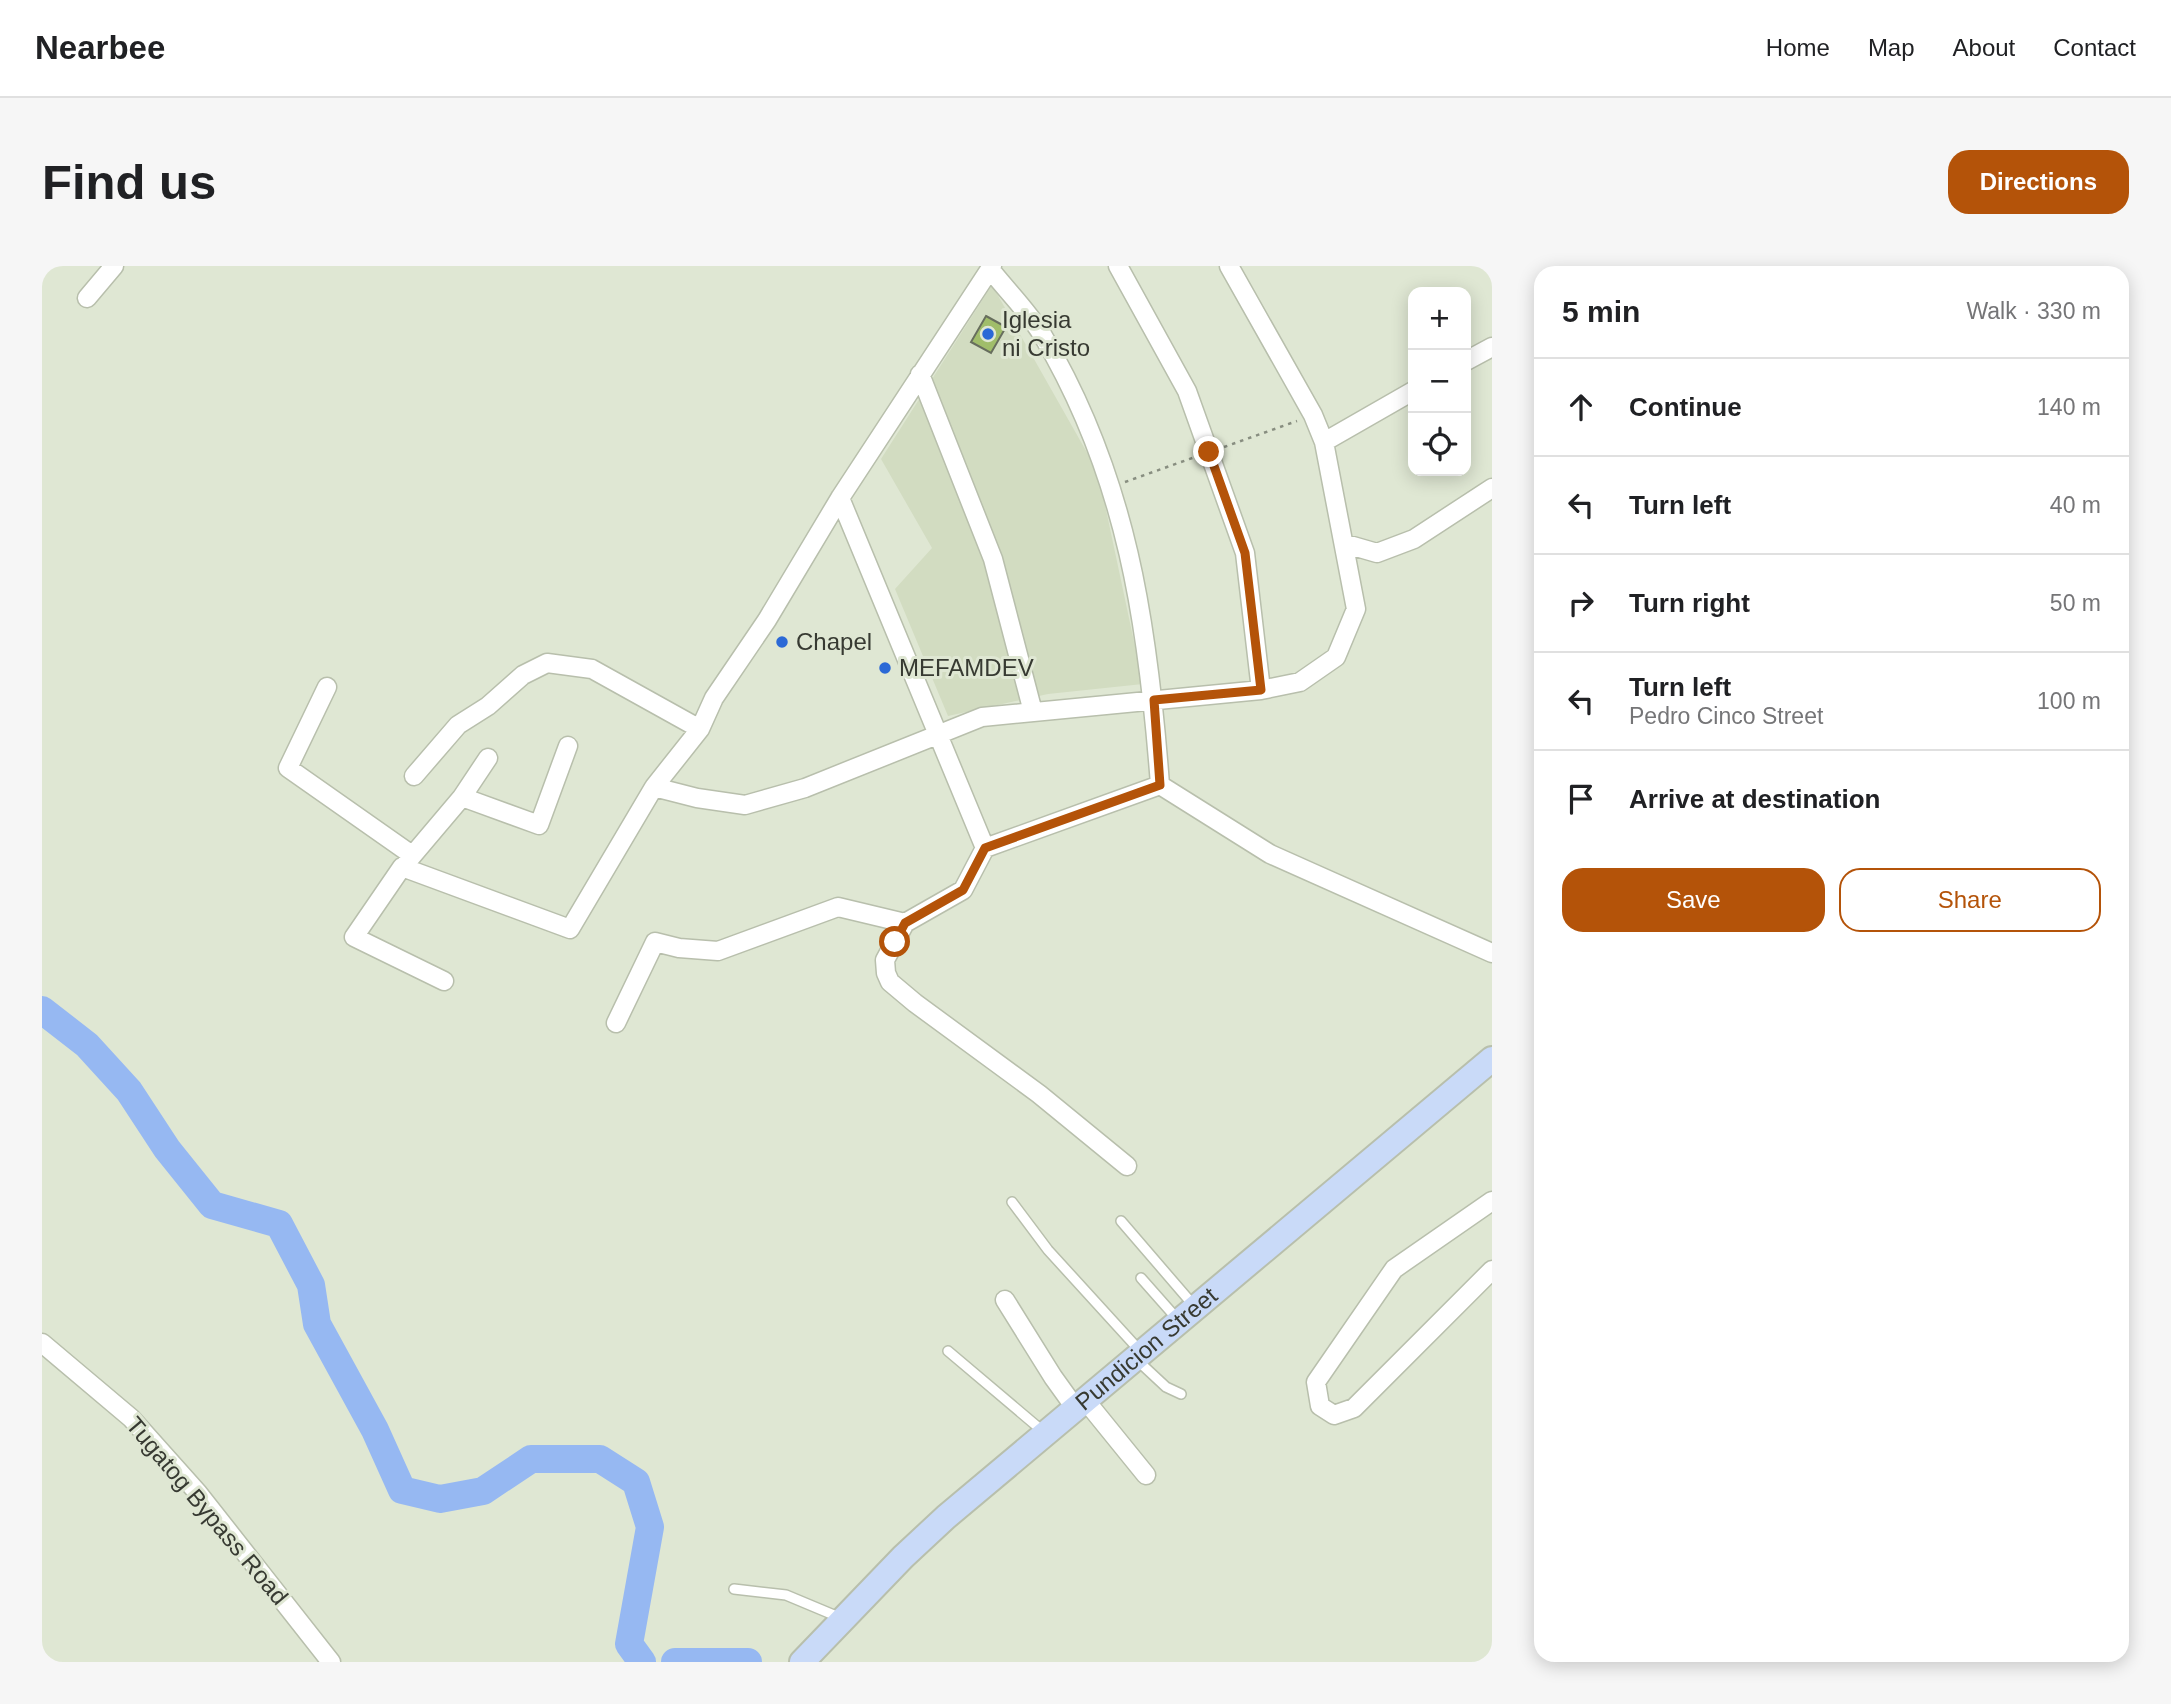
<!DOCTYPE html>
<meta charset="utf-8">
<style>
:root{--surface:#fff;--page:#f6f6f6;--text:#202124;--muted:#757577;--line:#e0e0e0;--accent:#b45309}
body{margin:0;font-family:Helvetica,sans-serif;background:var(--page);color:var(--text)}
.controls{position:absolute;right:21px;top:21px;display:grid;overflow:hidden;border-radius:14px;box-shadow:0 4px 18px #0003}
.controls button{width:63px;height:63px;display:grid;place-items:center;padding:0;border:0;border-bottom:2px solid var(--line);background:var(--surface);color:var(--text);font:35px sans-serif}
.stop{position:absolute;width:21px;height:21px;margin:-16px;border:5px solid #b45309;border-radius:50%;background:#fff}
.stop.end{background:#b45309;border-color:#fff;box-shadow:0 2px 7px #0008}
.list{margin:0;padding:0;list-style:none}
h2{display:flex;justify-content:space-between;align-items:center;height:91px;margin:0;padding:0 28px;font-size:30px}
h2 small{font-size:23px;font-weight:400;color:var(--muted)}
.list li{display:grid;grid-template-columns:46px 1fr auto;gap:21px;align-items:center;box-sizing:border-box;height:98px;padding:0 28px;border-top:2px solid var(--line)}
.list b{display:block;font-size:26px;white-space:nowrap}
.list p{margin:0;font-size:23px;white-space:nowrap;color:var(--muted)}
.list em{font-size:23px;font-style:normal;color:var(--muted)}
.actions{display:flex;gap:14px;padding:21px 28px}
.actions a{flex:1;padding:16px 0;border:2px solid var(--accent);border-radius:21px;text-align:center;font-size:24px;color:var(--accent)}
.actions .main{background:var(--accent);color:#fff}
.icon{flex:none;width:38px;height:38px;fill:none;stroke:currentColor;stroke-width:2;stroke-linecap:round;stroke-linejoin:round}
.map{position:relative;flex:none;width:1450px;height:1396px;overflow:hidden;border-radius:21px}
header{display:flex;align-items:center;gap:42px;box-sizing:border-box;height:98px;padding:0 35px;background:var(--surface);border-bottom:2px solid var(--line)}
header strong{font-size:33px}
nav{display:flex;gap:38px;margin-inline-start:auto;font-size:24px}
.intro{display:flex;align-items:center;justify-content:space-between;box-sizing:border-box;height:168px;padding:0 42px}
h1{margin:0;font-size:49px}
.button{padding:18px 32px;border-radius:21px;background:var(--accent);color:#fff;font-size:24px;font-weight:700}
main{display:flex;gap:42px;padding:0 42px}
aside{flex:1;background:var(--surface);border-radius:21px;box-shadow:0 4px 18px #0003}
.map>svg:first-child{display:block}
.built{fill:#d2dcc1}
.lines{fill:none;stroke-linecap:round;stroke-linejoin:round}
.river{stroke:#96b8f2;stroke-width:28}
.building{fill:#a0bd6a;stroke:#676e5d;stroke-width:2}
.lane-casing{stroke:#b8bfac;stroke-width:12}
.street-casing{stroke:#b8bfac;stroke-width:21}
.secondary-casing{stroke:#b8bfac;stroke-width:28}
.path{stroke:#888e80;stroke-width:2.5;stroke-dasharray:3.5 5;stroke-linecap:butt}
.lane{stroke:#fff;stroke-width:9}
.street{stroke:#fff;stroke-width:18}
.secondary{stroke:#c9daf8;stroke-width:24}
.route{stroke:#b45309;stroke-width:9}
.poi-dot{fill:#2b69d6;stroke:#dfe7d3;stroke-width:2.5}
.labels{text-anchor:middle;stroke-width:6;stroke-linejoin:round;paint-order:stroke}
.poi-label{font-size:24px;fill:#373a32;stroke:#dfe7d3;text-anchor:start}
.street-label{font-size:24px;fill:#373a32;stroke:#dfe7d3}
</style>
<header>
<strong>Nearbee</strong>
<nav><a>Home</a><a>Map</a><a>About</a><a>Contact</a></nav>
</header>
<div class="intro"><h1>Find us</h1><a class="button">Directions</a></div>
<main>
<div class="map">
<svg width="1450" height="1396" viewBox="0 0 1450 1396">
<rect width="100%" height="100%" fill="#dfe7d3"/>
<path class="built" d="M 950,19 L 1056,206 L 1101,418 L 1006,428 L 906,450 L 853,323 L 890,282 L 839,193 Z"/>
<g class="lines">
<path class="river" d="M 0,744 L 45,779 L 87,825 L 125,883 L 170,939 L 237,958 L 269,1019 L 275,1058 L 333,1164 L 360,1224 L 398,1233 L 441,1225 L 489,1193 L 558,1193 L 594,1216 L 608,1261 L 587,1378 L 600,1396
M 633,1396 L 706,1396"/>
</g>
<path class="building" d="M 944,50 L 964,61 L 949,87 L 929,76 Z"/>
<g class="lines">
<defs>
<path id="lane" d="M 970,936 L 1006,984 L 1099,1086
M 1079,955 L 1153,1041
M 1099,1012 L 1137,1055
M 906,1085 L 1003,1167
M 1095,1094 L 1124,1121 L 1139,1128
M 692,1323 L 744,1329 L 799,1352"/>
<path id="street" d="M 950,0 L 798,232 L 725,354 L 672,432 L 658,463 L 612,521 L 655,532 L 703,539 L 763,522 L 940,451 L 1219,424 L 1258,416 L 1294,391 L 1314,343 L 1282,176 L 1271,149 L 1187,0
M 1076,0 L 1145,125 L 1203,287 L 1219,424
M 948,3 C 965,25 987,46 1001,70 C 1085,212 1106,358 1118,519 L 1228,588 L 1450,687
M 45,32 L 72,0
M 1424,95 L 1450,81
M 878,108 L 951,293 L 991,446
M 1282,176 L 1371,125
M 798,232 L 943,582 L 1118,519
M 1304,278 L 1335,287 L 1372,273 L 1450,222
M 285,421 L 246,502 L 370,589
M 372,510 L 416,459 L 446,440 L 481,409 L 505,397 L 550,403 L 658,463
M 420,531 L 497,559 L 526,480
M 943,582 L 921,624 L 863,657 L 843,694 L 844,707 L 848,716 L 873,737 L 997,828 L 1085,900
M 365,596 L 420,531 L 446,492
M 402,715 L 312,671 L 360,601 L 528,663 L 612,521
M 574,757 L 613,676 L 637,682 L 676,685 L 796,641 L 863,657
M 1450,935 L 1352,1003 L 1274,1116 L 1278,1140 L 1292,1149 L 1312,1142 L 1450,1004
M 963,1034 L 1011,1111 L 1034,1143
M 0,1077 L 89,1152 L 156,1227 L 289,1396
M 1044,1135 L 1104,1209"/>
<g id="secondary">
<path id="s1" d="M 760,1396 L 861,1291 L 904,1251 L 1450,793"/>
</g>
</defs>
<use href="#lane" class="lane-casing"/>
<use href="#street" class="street-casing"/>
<use href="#secondary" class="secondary-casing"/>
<path class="path" d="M 1182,181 L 1255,155
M 1083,216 L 1153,191"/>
<use href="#lane" class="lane"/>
<use href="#street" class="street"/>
<use href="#secondary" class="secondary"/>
</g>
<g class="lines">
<path class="route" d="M 853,676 L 863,657 L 921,624 L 943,582 L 1118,519 L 1112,434 L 1219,424 L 1203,287 L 1167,186"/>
</g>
<g class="poi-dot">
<circle cx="946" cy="68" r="7"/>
<circle cx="740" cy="376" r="7"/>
<circle cx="843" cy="402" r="7"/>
</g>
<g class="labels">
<g class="poi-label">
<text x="960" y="62">Iglesia<tspan x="960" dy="28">ni Cristo</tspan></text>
<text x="754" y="384">Chapel</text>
<text x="857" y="410">MEFAMDEV</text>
</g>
<g class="street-label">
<text dy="8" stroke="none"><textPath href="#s1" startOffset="466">Pundicion Street</textPath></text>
<text transform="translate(165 1245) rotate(50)" y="8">Tugatog Bypass Road</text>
</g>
</g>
</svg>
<div class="controls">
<button>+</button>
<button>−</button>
<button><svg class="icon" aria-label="locate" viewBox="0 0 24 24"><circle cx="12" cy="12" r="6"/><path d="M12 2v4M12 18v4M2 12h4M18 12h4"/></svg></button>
</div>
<div class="stop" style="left:853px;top:676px"></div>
<div class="stop end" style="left:1167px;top:186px"></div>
</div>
<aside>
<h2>5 min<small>Walk · 330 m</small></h2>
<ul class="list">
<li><svg class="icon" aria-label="ahead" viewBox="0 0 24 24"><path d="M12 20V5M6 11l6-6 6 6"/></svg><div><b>Continue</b></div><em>140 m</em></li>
<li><svg class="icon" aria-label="left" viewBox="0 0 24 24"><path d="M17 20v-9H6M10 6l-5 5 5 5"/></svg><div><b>Turn left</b></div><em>40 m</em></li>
<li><svg class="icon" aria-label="right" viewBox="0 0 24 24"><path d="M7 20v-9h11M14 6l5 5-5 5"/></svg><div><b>Turn right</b></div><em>50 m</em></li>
<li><svg class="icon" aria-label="left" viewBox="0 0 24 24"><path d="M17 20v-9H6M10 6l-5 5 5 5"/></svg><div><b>Turn left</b><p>Pedro Cinco Street</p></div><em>100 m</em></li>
<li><svg class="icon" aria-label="arrive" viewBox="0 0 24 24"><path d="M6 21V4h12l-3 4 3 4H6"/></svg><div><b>Arrive at destination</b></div></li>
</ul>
<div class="actions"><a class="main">Save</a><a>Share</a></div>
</aside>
</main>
